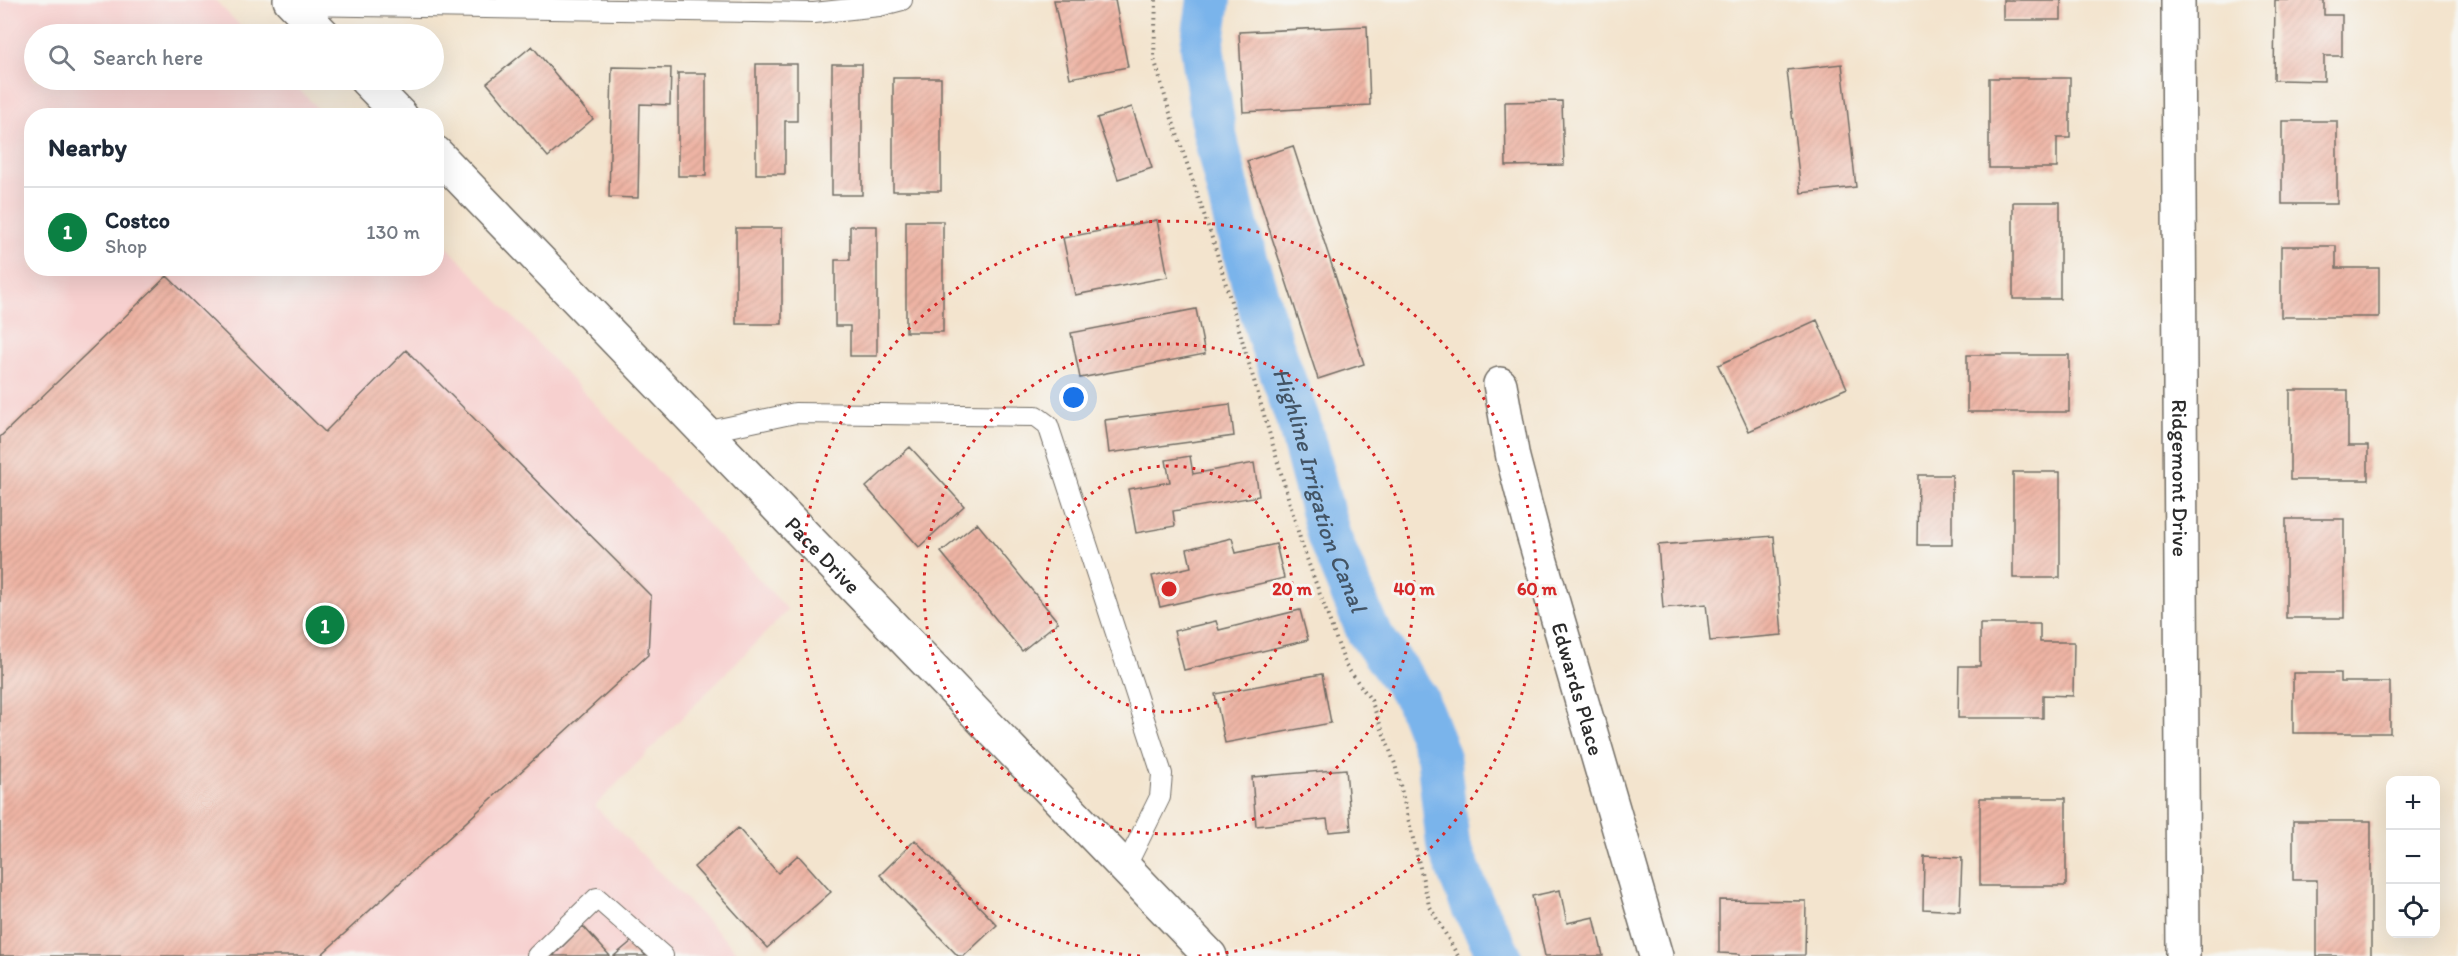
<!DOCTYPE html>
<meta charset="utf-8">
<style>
:root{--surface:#fff;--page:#f2f2f3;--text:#1f2937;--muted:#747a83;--line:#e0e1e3;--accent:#0b8043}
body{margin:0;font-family:Itim,sans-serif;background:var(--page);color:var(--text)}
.controls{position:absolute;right:18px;bottom:18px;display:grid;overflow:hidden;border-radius:12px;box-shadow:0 6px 24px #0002}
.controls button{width:54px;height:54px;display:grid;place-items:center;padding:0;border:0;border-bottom:2px solid var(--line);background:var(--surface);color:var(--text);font:30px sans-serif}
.you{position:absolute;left:1074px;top:398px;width:21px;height:21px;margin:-15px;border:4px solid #fff;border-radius:50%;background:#1a73e8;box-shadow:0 0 0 9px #1a73e833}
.badge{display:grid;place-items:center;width:39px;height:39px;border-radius:50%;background:var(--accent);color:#fff;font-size:20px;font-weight:700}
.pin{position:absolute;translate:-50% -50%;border:3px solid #fff;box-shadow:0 2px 6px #0006}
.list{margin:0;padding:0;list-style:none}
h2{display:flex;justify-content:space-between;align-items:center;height:78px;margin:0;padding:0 24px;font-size:26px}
h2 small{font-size:20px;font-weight:400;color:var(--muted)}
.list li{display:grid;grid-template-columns:39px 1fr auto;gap:18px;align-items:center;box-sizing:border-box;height:90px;padding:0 24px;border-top:2px solid var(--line)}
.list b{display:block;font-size:22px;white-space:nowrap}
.list p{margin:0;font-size:20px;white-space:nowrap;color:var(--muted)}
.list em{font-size:20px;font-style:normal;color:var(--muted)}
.icon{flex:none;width:33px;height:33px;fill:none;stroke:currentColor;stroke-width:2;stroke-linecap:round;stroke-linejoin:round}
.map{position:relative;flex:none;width:2458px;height:956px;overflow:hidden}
.search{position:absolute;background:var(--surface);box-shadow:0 6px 24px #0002;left:24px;top:24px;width:420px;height:66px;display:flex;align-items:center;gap:15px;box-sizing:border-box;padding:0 21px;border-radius:33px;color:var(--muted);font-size:22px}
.panel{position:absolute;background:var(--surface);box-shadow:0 6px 24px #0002;left:24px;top:108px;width:420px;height:168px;border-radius:24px}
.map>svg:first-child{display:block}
.built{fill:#f7d0cf}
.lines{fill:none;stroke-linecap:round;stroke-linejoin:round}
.canal{stroke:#7ab4eb;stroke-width:44}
.building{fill:url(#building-hatch)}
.service-casing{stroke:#716c64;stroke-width:22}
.minor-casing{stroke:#716c64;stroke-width:36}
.tertiary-casing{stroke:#716c64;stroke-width:36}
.path{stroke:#716c64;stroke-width:4;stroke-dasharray:1.5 4.5;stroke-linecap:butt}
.service{stroke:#fff;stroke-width:20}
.minor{stroke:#fff;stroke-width:33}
.tertiary{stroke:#fff;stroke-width:33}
.ring{fill:none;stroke:#d62828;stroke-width:3;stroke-dasharray:3 6}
.labels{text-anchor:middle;stroke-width:6;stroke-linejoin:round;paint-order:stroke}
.street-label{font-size:22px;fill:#2b2b2b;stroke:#f6f6f2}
.water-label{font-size:24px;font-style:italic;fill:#435465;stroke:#f6f6f2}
.centre{fill:#d62828;stroke:#f6f6f2;stroke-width:3}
.ring-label{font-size:18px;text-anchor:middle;font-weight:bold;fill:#d62828;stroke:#f6f6f2;stroke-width:6;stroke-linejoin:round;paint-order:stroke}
</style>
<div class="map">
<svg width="2458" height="956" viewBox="0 0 2458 956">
<defs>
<pattern id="building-hatch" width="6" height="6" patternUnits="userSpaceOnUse" patternTransform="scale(1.5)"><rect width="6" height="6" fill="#eeb4a4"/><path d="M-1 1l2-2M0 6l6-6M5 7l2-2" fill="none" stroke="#cc9b8d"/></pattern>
</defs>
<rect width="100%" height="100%" fill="#f6f6f2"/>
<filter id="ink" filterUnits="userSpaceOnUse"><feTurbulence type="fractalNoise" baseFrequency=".0167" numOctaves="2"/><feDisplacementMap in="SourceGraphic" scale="12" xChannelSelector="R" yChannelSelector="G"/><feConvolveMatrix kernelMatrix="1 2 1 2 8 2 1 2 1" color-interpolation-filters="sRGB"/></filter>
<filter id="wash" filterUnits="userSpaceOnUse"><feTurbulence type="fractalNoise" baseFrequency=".008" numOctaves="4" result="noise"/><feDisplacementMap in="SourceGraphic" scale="24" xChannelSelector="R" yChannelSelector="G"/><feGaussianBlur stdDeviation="1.35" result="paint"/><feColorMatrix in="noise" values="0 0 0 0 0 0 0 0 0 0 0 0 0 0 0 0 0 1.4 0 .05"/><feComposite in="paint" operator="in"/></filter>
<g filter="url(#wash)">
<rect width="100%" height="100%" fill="#f3e4ce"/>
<path class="built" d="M 0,0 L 215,0 L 248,34 L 34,34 L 34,80 L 290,80 L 324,115 L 32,116 L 32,268 L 436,268 L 437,236 L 788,610 L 595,806 L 741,956 L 0,956 Z"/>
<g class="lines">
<path class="canal" id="s1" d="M 1209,0 L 1202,47 L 1214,131 L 1237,228 L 1269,337 L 1299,423 L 1329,537 L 1368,631 L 1416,698 L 1438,755 L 1448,844 L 1473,906 L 1500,956"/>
</g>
<g id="blocks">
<path class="building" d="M 1054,0 L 1115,0 L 1128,67 L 1070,78 Z
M 2003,0 L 2061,0 L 2061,20 L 2003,20 Z
M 2275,0 L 2324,0 L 2324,15 L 2342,15 L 2342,56 L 2324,56 L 2324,81 L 2274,80 Z
M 1367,26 L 1370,105 L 1243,112 L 1239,32 Z
M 532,46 L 593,119 L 548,157 L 487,83 Z
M 756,64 L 797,64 L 797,121 L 785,121 L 785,174 L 756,174 Z
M 832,64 L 862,64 L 862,195 L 832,195 Z
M 1842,64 L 1856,187 L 1801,193 L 1787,70 Z
M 612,67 L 671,68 L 670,105 L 640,104 L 638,198 L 609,197 Z
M 678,73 L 706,73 L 706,176 L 678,176 Z
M 893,78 L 941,78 L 941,191 L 893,191 Z
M 1989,78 L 2070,78 L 2070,138 L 2057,138 L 2057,168 L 1989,168 Z
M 1562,101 L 1564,165 L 1506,166 L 1505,102 Z
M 1132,107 L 1152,168 L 1118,179 L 1097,118 Z
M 2282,121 L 2337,121 L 2337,204 L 2282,204 Z
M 1293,146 L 1364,364 L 1318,379 L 1247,161 Z
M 2013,202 L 2060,202 L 2060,299 L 2013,299 Z
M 1157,220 L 1168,277 L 1075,295 L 1063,238 Z
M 906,221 L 943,221 L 943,332 L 906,332 Z
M 850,226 L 877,226 L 877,356 L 850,356 L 850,326 L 835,326 L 835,260 L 850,260 Z
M 736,228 L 782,228 L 782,324 L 736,324 Z
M 2281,246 L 2336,246 L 2336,268 L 2379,268 L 2379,317 L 2281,317 Z
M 167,276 L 325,432 L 406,350 L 651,596 L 648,655 L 320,956 L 0,956 L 0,437 Z
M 1196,309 L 1205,354 L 1080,378 L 1071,333 Z
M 1817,320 L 1847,388 L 1749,431 L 1718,365 Z
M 1967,355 L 2069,355 L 2069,412 L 1967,412 Z
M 2290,390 L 2348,390 L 2348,446 L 2368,446 L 2368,480 L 2290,480 Z
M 1230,404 L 1234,436 L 1109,453 L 1105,420 Z
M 910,447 L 964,506 L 919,547 L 866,487 Z
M 1190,456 L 1193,474 L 1254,463 L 1259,496 L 1173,511 L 1175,526 L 1136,533 L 1128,489 L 1170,482 L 1166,460 Z
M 2013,472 L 2060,472 L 2060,578 L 2013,578 Z
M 1918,475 L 1952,475 L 1952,545 L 1917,545 Z
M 2286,519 L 2344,519 L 2344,618 L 2286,618 Z
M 977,523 L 1058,622 L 1022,651 L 941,552 Z
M 1774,536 L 1782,635 L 1710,641 L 1706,604 L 1663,608 L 1658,545 Z
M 1232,538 L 1236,553 L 1276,544 L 1284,578 L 1160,607 L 1152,576 L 1191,567 L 1187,549 Z
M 1300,610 L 1308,640 L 1184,670 L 1174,631 L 1216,621 L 1219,630 Z
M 1980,624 L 2040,624 L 2040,642 L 2074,642 L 2073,696 L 2043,695 L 2043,718 L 1958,718 L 1959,666 L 1980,666 Z
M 2293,673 L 2340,673 L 2340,682 L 2390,682 L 2390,733 L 2293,733 Z
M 1322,674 L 1331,723 L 1225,743 L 1215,694 Z
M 1346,769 L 1351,830 L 1329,832 L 1327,819 L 1256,826 L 1252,777 Z
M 1980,798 L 2066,798 L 2066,886 L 1980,886 Z
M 2293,821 L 2371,821 L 2371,956 L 2317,956 L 2317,880 L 2293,880 Z
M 738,828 L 778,873 L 798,855 L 831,892 L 767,948 L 694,867 Z
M 915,840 L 997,925 L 964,956 L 958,956 L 880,875 Z
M 1924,856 L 1962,858 L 1960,911 L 1923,909 Z
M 1560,890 L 1567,923 L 1594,917 L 1603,956 L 1545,956 L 1532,896 Z
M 1719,900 L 1806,901 L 1805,955 L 1740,956 L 1740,954 L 1719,953 Z
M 583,926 L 610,956 L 553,956 Z
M 632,941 L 646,956 L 614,956 Z"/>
</g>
</g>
<g filter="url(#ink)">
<use href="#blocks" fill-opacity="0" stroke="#716c64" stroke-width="1.5"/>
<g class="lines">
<defs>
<path id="service" d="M 295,5 L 814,13 L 879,6 L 902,0
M 705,432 L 795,413 L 1036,416 L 1048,425 L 1162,774 L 1160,797 L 1125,868
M 537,956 L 597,898 L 663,956"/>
<g id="minor">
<path id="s2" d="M 2178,0 L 2183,956"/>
<path id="s3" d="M 1500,384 L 1513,458 L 1533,534 L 1656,956"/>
</g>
<g id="tertiary">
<path d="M 290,0 L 323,34"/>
<path d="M 366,80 L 401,116"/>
<path id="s4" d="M 436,153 L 1210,956"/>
</g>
</defs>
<use href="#service" class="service-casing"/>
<use href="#minor" class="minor-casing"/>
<use href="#tertiary" class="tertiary-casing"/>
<path class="path" d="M 1156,0 L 1154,58 L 1169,110 L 1215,247 L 1302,545 L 1346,666 L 1371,700 L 1395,764 L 1429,905 L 1458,956"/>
<use href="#service" class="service"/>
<use href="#minor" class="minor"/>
<use href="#tertiary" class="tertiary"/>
</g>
</g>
<g class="ring">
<circle cx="1169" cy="589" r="123"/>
<circle cx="1169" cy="589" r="245"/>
<path d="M1140 956A368 368 0 1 1 1198 956"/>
</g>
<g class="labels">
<g class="street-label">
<text dy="8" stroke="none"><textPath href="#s2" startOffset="478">Ridgemont Drive</textPath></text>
<text dy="8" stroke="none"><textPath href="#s4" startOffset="558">Pace Drive</textPath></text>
<text dy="8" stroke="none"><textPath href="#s3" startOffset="315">Edwards Place</textPath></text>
</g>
<g class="water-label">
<text dy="8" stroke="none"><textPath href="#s1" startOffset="507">Highline Irrigation Canal</textPath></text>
</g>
</g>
<circle cx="1169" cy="589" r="9" class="centre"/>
<g class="ring-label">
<text x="1292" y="595">20 m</text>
<text x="1414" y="595">40 m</text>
<text x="1537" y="595">60 m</text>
</g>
</svg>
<div class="controls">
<button>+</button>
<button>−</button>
<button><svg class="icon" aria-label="locate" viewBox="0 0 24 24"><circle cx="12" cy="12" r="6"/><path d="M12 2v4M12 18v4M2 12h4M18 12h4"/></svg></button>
</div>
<div class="you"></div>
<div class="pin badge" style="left:325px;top:625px">1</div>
<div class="search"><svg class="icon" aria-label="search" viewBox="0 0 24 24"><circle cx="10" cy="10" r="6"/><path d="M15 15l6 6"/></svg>Search here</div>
<section class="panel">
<h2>Nearby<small></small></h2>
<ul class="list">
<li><span class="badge">1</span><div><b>Costco</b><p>Shop</p></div><em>130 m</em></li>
</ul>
</section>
</div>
